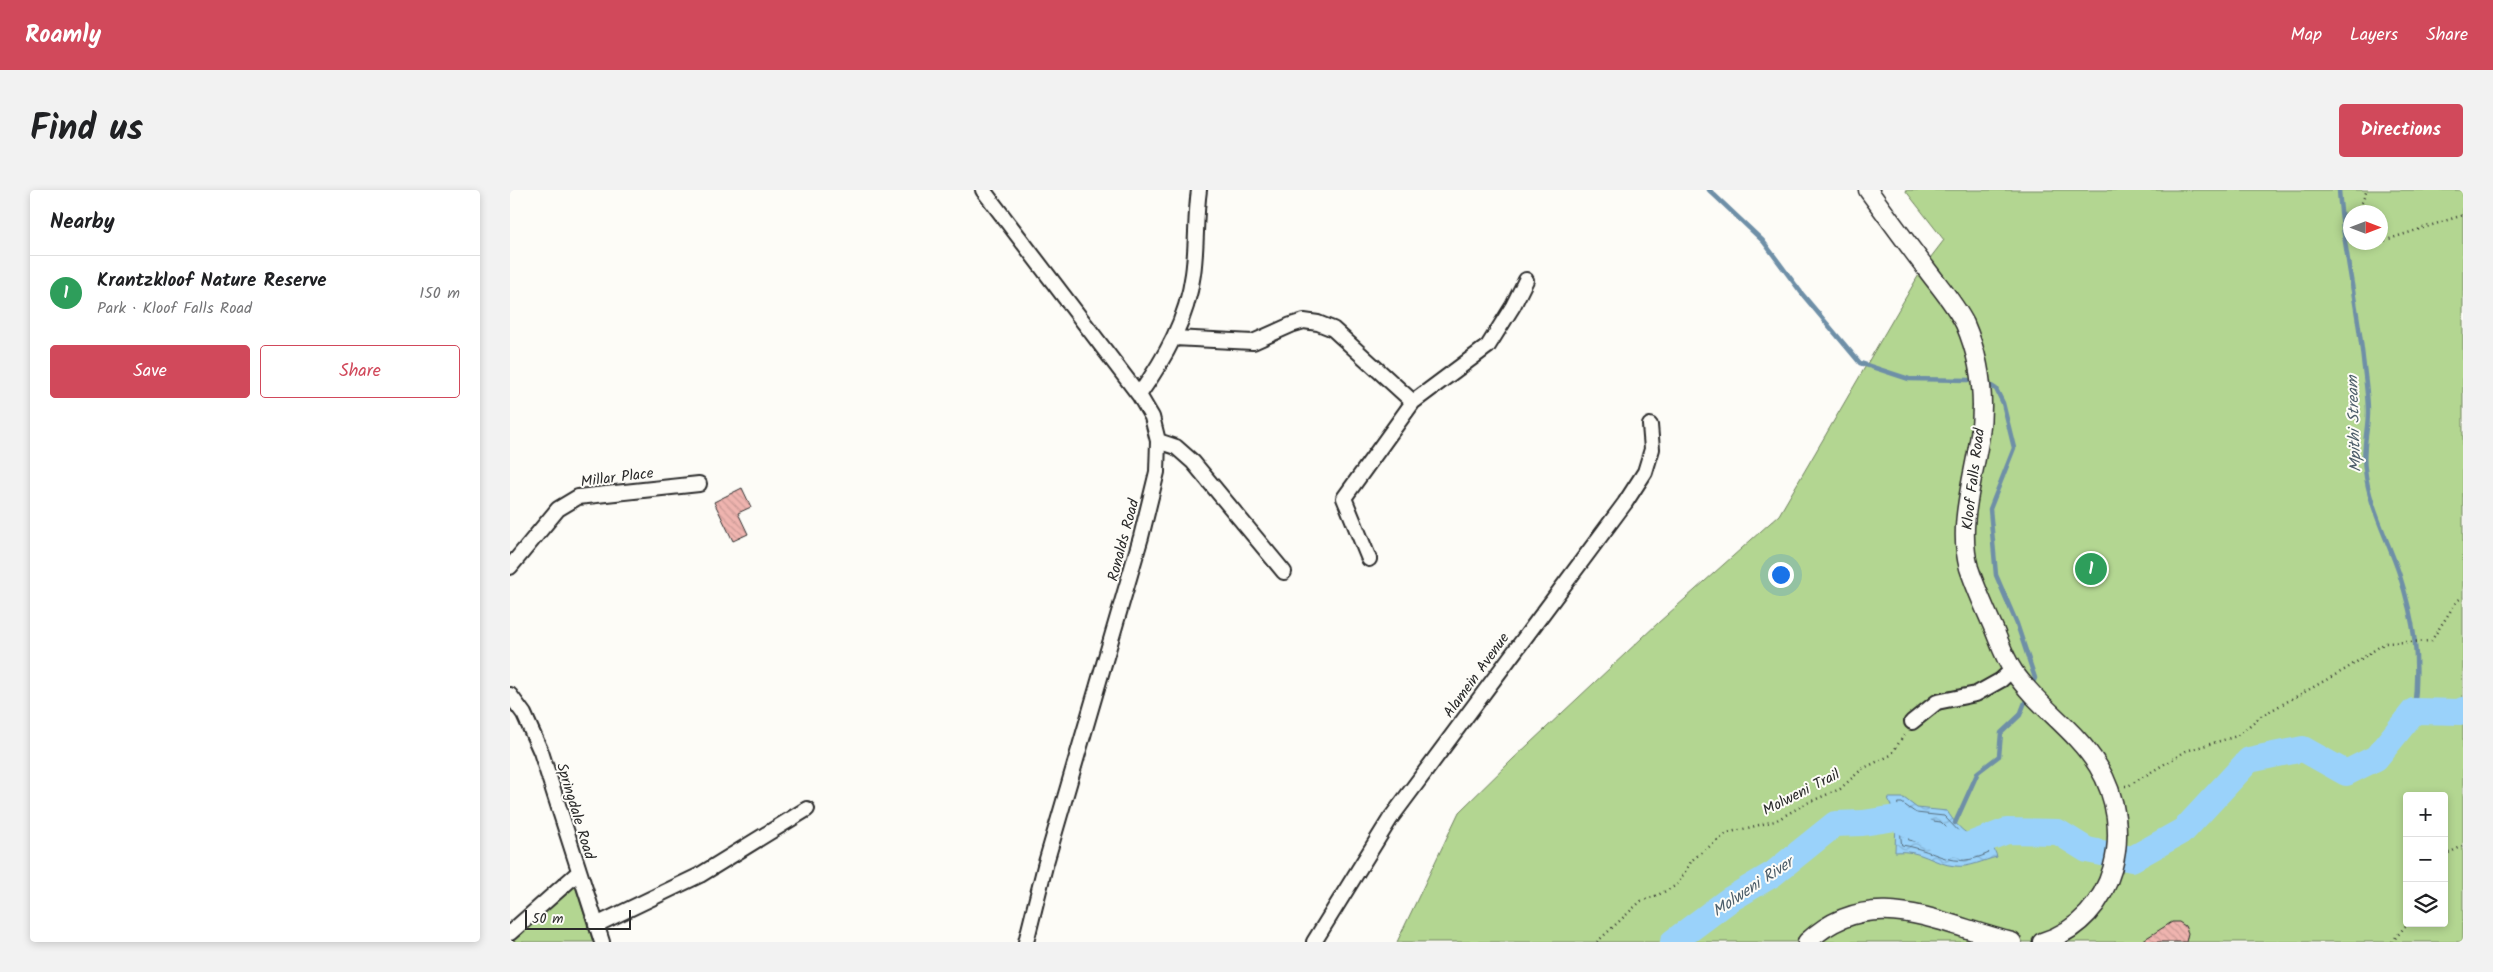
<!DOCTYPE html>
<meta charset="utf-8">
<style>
:root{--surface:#fff;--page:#f2f2f2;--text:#202124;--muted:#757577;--line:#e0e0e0;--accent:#d1495b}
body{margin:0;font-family:Kalam,sans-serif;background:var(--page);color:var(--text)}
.controls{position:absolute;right:15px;bottom:15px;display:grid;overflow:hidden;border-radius:5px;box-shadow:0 2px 8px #0003}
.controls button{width:45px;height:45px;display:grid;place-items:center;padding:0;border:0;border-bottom:1px solid var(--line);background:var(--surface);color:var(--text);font:25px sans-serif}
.compass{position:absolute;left:1833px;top:15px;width:45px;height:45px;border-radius:50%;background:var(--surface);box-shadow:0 2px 8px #0003;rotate:90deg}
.scale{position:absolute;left:15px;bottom:12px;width:106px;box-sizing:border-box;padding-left:5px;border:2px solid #2b2b2b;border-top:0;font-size:14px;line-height:18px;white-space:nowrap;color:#2b2b2b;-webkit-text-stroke:4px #fdfcf7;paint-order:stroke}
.you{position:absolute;left:1270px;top:384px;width:18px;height:18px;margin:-12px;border:4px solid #fff;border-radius:50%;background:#1a73e8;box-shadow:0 0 0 8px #1a73e833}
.badge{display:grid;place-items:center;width:32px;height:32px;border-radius:50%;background:var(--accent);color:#fff;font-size:16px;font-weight:700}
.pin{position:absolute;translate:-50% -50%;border:2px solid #fff;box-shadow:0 1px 5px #0006}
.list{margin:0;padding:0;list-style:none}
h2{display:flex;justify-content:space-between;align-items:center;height:65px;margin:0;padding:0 20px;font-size:21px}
h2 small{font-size:16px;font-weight:400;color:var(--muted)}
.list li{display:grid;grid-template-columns:32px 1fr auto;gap:15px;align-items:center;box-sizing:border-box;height:75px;padding:0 20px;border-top:1px solid var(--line)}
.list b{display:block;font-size:19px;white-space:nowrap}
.list p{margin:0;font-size:16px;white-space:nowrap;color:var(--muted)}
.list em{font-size:16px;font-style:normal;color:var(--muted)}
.actions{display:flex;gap:10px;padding:15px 20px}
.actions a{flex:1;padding:11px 0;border:1px solid var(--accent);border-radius:5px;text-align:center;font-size:18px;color:var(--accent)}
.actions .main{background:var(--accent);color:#fff}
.icon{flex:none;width:28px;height:28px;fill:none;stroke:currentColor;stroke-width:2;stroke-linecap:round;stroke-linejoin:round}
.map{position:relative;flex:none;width:1953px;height:752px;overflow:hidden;border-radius:5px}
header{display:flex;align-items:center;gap:30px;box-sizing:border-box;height:70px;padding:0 25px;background:var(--accent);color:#fff}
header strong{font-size:24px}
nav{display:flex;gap:28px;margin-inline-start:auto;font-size:18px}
.intro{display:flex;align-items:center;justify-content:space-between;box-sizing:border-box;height:120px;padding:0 30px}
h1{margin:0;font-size:35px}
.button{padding:12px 22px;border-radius:5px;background:var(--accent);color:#fff;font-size:18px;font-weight:700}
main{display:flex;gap:30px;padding:0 30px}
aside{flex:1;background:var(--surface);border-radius:5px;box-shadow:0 2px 8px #0003}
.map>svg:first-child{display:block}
.park{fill:#b3d691;stroke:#6f805e;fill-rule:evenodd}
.water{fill:url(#water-waves);stroke:#6e8fa7}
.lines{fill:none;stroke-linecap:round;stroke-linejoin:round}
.shore{stroke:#576e7e;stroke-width:1}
.stream{stroke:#6e8fa7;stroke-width:4.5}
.river{stroke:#9ad2fa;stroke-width:26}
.building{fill:url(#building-back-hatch);stroke:#2b2b2b}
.minor-casing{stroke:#2b2b2b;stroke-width:18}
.major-casing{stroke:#2b2b2b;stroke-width:21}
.path{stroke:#2b2b2b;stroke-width:2.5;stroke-dasharray:1 4;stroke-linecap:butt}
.minor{stroke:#fdfcf7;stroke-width:14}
.major{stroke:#fdfcf7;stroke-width:18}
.labels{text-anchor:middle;stroke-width:4;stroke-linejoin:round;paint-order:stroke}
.street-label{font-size:15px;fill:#2b2b2b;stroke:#fdfcf7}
.water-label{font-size:16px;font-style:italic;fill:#4c5d69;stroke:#fdfcf7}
</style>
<header>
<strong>Roamly</strong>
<nav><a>Map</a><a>Layers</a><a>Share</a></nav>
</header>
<div class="intro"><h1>Find us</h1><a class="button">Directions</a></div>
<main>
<aside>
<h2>Nearby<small></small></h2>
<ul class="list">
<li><span class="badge" style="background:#2e9e5b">1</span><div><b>Krantzkloof Nature Reserve</b><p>Park · Kloof Falls Road</p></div><em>150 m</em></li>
</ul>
<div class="actions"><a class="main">Save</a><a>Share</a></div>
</aside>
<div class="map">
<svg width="1953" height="752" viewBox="0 0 1953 752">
<defs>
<pattern id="water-waves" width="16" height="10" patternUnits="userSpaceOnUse" patternTransform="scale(1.25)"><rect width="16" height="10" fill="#9ad2fa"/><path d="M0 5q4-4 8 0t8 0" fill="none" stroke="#85b4d6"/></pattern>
<pattern id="building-back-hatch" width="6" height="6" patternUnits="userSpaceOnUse" patternTransform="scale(1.25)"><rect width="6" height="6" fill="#efb4af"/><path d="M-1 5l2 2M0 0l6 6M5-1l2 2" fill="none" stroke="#cd9b97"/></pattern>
</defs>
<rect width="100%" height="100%" fill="#fdfcf7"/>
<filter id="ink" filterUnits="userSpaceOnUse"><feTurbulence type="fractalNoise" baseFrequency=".02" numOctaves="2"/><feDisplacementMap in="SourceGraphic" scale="10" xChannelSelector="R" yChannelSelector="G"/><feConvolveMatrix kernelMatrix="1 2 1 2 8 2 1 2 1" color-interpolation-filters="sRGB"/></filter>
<g filter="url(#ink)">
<path class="park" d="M 1395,0 L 1953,0 L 1953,752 L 887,752 L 949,622 L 1003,569 L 1148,433 L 1269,325 L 1414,76 L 1434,50 ZM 1840,22 L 1870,22 L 1870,52 L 1840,52 ZM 1897,606 L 1934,606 L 1934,733 L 1897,733 Z
M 63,690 L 83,752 L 0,752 L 0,738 Z"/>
<path class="water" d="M 1378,608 L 1394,608 L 1407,618 L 1437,621 C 1443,630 1450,640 1460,645 C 1472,653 1483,651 1487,667 C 1473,670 1460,678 1445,676 C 1423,674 1411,659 1385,662 L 1386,628 Z"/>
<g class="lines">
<path class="shore" d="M 1388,613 L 1392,613 L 1406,623 L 1434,626 L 1457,650 L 1473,655 L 1479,663 C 1440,681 1431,661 1392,655 Z
M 1399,628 L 1431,632 L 1453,654 L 1462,658 L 1463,662 C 1446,672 1419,653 1399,650 Z
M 1408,637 L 1426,639 L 1433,650 L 1430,651 L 1407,643 L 1405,639 Z"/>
<path class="stream" d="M 1199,0 L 1253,51 L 1293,105 L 1350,173 L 1399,189 L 1458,190
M 1829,0 C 1833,57 1847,112 1853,169 C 1855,186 1858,205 1858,222 C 1858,241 1852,260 1855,279 C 1859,316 1877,348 1889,383 C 1905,433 1910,469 1904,521
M 1475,192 L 1486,199 L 1493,213 L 1504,258 L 1480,319 L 1486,385 L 1507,434 L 1525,488 L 1521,497
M 1445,633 L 1468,582 L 1489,566 L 1491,543 L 1510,525 L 1517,507"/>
<path class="river" d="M 1163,752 L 1219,710 L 1263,684 L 1325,634 L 1353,633 L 1386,628 L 1430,649 L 1457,656 L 1497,641 L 1548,642 L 1577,660 L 1622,669 L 1674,640 L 1739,570 L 1793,559 L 1836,583 L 1866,568 L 1904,521 L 1951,522 L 1953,520"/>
</g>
<path class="building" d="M 232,298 L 241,317 L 228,323 L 238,344 L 223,351 L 204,312 Z
M 1662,732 L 1669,732 L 1675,736 L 1678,743 L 1676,752 L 1630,752 Z"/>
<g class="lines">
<defs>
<path id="minor" d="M 473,0 L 629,205 L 642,227 L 648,251 L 647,282 L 631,347 L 535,676 L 516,752
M 664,148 L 743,152 L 781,135 L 794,131 L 808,133 L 823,139 L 903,212
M 629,205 C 655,168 677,130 683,84 C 687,56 685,28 689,0
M 648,251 L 666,257 L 683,272 L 774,382
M 859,369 L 834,308 L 903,212 L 978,156 L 1003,116 L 1016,90
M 0,377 L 48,319 L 68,307 L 189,294
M 0,505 L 14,524 L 31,562 L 92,752
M 1402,532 L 1427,512 L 1466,504 L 1491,490 L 1502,480
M 86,735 L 190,685 L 297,619
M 0,743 L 69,682
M 804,752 L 880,629 L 1115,313 L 1135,282 L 1142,259 L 1140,235"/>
<path id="major" d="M 1358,0 C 1377,26 1396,52 1415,77 C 1428,95 1445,114 1455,134 C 1470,169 1475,208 1470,245 C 1464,288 1447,335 1459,378 C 1466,399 1475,419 1484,439 C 1490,454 1495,469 1504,482 C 1528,517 1565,539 1588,576 C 1626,638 1607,729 1532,752
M 1297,752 C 1362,691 1430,735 1502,752"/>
</defs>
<use href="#minor" class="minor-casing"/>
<use href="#major" class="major-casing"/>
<path class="path" d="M 1848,22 L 1857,0
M 1851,52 L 1853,57 L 1868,52
M 1870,52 L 1953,25
M 1615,596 L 1618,596 L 1676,561 L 1727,546 L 1751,526 L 1836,479 L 1875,453 L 1921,451 L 1947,411 L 1953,407
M 1934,665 L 1953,656
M 1087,752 L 1131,711 L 1148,705 L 1167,695 L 1182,670 L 1217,643 L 1265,631 L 1297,613 L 1330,599 L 1352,579 L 1381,565 L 1396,542
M 1882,752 L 1898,733"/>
<use href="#minor" class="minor"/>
<use href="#major" class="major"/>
</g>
</g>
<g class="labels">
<g class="street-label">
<text transform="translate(107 287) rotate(-7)" y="5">Millar Place</text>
<text transform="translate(1463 289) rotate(-83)" y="5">Kloof Falls Road</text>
<text transform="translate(613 350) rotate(-75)" y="5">Ronalds Road</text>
<text transform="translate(966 485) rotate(-54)" y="5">Alamein Avenue</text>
<text transform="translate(1291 602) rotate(-27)" y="5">Molweni Trail</text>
<text transform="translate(66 621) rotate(73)" y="5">Springdale Road</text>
</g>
<g class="water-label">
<text transform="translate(1843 234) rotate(-92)" y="6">Mpithi Stream</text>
<text transform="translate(1242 696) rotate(-34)" y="6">Molweni River</text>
</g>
</g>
</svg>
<div class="controls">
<button>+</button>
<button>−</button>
<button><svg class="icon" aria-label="layers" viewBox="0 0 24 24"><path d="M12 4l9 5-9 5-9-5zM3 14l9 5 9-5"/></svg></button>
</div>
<svg class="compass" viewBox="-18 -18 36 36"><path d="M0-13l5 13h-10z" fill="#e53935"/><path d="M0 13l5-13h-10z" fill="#757577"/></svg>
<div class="scale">50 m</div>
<div class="you"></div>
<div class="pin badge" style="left:1581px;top:379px;background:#2e9e5b">1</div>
</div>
</main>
